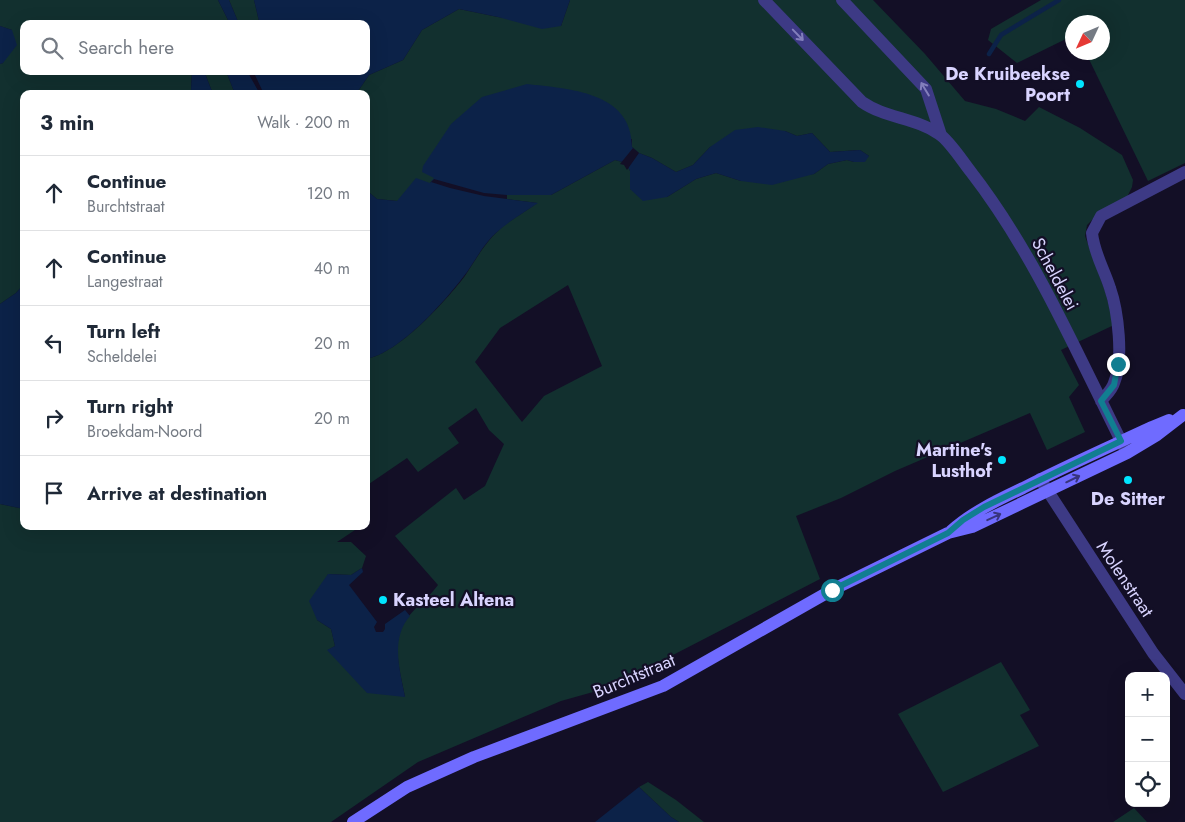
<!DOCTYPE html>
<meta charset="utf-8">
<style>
:root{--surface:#fff;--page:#f2f2f3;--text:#1f2937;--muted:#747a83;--line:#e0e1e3}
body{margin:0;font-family:Jost,sans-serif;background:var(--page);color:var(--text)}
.controls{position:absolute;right:15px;bottom:15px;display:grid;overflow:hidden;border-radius:10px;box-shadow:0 5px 20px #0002}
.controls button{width:45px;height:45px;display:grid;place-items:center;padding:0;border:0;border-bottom:1px solid var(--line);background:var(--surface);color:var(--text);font:25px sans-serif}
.compass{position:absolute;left:1065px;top:15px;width:45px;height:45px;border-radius:50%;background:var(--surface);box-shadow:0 5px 20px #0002;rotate:226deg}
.stop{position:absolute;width:15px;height:15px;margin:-11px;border:4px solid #117e91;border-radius:50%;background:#fff}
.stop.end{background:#117e91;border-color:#fff;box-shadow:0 1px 5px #0008}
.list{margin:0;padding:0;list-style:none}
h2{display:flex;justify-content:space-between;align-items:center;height:65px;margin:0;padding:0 20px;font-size:21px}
h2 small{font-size:16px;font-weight:400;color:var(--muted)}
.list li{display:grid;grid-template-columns:32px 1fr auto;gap:15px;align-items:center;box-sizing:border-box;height:75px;padding:0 20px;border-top:1px solid var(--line)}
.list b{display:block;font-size:19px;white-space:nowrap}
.list p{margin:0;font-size:16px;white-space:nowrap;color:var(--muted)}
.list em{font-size:16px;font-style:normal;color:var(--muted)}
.icon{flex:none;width:28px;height:28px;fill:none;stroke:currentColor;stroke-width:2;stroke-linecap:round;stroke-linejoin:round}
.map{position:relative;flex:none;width:1185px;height:822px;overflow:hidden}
.search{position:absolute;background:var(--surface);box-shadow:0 5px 20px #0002;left:20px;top:20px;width:350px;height:55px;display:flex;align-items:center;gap:12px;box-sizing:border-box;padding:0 18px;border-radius:10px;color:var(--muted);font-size:19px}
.panel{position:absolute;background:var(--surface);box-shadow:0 5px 20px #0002;left:20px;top:90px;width:350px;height:440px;border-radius:10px}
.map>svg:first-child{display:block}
.green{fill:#12302f;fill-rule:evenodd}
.water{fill:#0c2248}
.pier{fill:#130f26}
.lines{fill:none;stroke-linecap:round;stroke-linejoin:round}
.stream{stroke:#0c2248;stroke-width:4.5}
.minor{stroke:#3d3a85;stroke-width:12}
.tertiary{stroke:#3d3a85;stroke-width:12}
.secondary{stroke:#6f6bff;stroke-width:12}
.oneway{stroke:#837fbc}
.oneway2{stroke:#38347d}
.route{stroke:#117e91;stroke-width:6}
.poi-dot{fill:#00e5ff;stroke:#130f26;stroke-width:2}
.labels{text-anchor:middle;stroke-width:4.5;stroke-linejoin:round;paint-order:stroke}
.poi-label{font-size:18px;font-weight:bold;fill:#d9d4ff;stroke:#130f26;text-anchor:end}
.street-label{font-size:18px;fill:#d9d4ff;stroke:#130f26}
</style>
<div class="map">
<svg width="1185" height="822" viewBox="0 0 1185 822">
<rect width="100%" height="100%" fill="#130f26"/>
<path class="green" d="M 0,0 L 218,0 L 230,24 L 24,24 L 24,71 L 192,71 L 191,91 L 189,94 L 24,94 L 24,284 L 16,293 L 0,304 L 0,64 L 3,63 L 12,30 L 0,26 Z
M 229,0 L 254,0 L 259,21 L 253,24 L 239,24 Z
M 570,0 L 873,0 L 925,54 L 965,101 L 996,109 L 1025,121 L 1039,107 L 1080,128 L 1122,155 L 1133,180 L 1132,187 L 1127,197 L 1098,214 L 1087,225 L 1085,236 L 1105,291 L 1114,325 L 1061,350 L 1079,385 L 1069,397 L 1085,432 L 1047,450 L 1030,413 L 895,471 L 841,498 L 796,516 L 820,579 L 611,687 L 561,701 L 418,762 L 331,822 L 0,822 L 0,504 L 24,509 L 24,526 L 361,526 L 337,542 L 351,542 L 366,556 L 362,568 L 351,575 L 328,574 L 317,620 L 331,629 L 335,646 L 328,650 L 405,697 C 401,674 391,645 404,623 C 412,609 428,599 438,585 L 395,536 L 456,488 L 464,500 L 485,486 L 504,444 L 489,430 L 476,408 L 448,428 L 459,443 L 418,472 L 407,458 L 366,486 L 366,359 C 399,353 445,302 465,276 C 474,262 485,243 497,232 C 508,221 524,213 537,203 L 507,199 L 507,195 L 551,195 L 615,160 L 626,163 L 630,171 L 630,189 L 667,197 L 696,179 L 716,173 L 741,181 L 814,174 L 828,164 L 847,160 L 854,162 L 869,156 L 860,150 L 830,152 L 812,133 L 797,136 L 785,131 L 710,147 L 693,165 L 676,172 L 652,158 L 639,153 L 632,147 L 632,139 L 435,179 L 430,183 L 397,201 L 377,199 L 366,190 L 366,94 L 356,94 L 369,75 L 403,60 L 422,30 L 459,9 L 498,17 L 561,26 ZM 568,285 L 602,366 L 544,396 L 522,422 L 475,362 L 500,328 Z
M 1041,0 L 1185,0 L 1185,163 L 1148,181 L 1086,53 L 1102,52 L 1102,22 L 1072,22 L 1072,36 L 1017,63 L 988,40 L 991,29 Z
M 204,71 L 226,71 L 235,94 L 213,94 Z
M 1001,662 L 1030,710 L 1020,715 L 1039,746 L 943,792 L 898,714 Z
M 648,782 L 676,800 L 704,822 L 679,822 L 671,817 L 639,787 Z
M 1134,808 L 1147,822 L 1113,822 Z"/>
<path class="water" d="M 218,0 L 229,0 L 239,24 L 230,24 Z
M 254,0 L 570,0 L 561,26 L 542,29 L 498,17 L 459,9 L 422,30 L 403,60 L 369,75 L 356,94 L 264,94 L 253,71 L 366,71 L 366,24 L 253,24 L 259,21 Z
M 0,26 L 12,30 L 17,45 L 3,63 L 0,64 Z
M 192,71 L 204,71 L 213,94 L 189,94 L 191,91 Z
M 226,71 L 247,71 L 260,94 L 235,94 Z
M 527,84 C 568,89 632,91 632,147 L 639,153 L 652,158 L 676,172 L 693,165 L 710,147 L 735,130 L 758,127 L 785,131 L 797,136 L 812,133 L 830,152 L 860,150 L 869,156 L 865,162 L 854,162 L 847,160 L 828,164 L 814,174 L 772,185 L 741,181 L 716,173 L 696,179 L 667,197 L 643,201 L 630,189 L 630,171 L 626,163 L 615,160 L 551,195 L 507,195 L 507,199 L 538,203 C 525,212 509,221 497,232 C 485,242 476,259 467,272 C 447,299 400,353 366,359 L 366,190 L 377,199 L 397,201 L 416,178 L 430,183 L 434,178 L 422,172 L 423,166 L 451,124 L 482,97 Z
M 24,284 L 24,509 L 0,504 L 0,304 L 16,293 Z
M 362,568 L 363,572 L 349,585 L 377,622 L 374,627 L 376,632 L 383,632 L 385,629 L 385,624 L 405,610 L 410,616 C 390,639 400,670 405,697 L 367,693 L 327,650 L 335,646 L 331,629 L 317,620 L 309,601 L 328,574 L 351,575 Z
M 639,787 L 671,817 L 679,822 L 595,822 Z"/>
<path class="pier" d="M 633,148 L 639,153 L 627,170 L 624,165 L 620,164 Z
M 434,179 L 484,193 L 507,195 L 507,199 L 484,196 L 450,188 L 431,182 Z"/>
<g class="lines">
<path class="stream" d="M 989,54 L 1001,35 L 1059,0"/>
<path class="minor" d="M 764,0 L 862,102 C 885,118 916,118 939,134 C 949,140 963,162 971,172 C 1036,256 1078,356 1126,451
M 842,0 L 926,89 L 941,135
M 1101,401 C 1106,395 1112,390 1114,383 C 1124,360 1118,311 1110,288 C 1104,269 1094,253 1092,233 L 1101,216 L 1185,172"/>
<path class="tertiary" d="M 1040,479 L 1153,653 L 1185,694"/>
<path class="secondary" d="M 951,531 C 972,512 998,500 1023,488 C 1066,466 1109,447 1152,427 L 1169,420
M 353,822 L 407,787 L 474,757 L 663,686 L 832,590 L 948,533 L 972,527 L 1127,453 L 1157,435 L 1183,415"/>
</g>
<defs><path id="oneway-shaft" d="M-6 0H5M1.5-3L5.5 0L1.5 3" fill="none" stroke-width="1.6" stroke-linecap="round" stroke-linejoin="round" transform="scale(1.25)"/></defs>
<g class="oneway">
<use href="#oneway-shaft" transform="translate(798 35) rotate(46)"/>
<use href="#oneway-shaft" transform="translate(925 89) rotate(-121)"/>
</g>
<g class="oneway2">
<use href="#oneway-shaft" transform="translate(1073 479) rotate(-26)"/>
<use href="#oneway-shaft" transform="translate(994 517) rotate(-25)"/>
</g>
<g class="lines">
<path class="route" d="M 832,590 L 948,533 L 963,520 L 984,507 L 1121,441 L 1101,401 L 1114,385 L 1118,364"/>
</g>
<g class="poi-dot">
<circle cx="1080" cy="84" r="5"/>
<circle cx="1002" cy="460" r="5"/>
<circle cx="1128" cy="480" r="5"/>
<circle cx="383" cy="600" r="5"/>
</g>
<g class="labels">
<g class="poi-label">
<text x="1070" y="80">De Kruibeekse<tspan x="1070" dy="21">Poort</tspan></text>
<text x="992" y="456">Martine's<tspan x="992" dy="21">Lusthof</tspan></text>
<text x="1128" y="505" text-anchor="middle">De Sitter</text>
<text x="393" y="606" text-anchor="start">Kasteel Altena</text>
</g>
<g class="street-label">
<text transform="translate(1055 274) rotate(62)" y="6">Scheldelei</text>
<text transform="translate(1125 579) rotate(56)" y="6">Molenstraat</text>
<text transform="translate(634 676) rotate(-23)" y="6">Burchtstraat</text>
</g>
</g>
</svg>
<div class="controls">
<button>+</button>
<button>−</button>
<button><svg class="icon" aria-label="locate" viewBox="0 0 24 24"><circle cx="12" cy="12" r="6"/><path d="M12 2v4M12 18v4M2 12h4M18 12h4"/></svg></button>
</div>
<svg class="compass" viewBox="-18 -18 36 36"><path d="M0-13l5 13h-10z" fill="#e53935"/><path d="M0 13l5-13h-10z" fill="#747a83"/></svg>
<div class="stop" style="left:832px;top:590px"></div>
<div class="stop end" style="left:1118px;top:364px"></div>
<div class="search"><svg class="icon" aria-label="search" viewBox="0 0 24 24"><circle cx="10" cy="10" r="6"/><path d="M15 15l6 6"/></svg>Search here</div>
<section class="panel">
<h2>3 min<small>Walk · 200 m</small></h2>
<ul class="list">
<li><svg class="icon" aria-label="ahead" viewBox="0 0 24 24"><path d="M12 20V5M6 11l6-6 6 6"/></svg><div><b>Continue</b><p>Burchtstraat</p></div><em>120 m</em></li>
<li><svg class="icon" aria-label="ahead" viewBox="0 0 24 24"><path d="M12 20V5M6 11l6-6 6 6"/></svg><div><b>Continue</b><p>Langestraat</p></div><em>40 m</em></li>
<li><svg class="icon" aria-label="left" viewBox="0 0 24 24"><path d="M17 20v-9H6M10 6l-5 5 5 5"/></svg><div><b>Turn left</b><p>Scheldelei</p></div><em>20 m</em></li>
<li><svg class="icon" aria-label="right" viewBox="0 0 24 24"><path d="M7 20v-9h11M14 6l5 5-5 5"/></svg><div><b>Turn right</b><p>Broekdam-Noord</p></div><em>20 m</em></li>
<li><svg class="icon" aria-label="arrive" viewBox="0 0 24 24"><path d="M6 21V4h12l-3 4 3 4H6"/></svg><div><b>Arrive at destination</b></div></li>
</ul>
</section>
</div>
